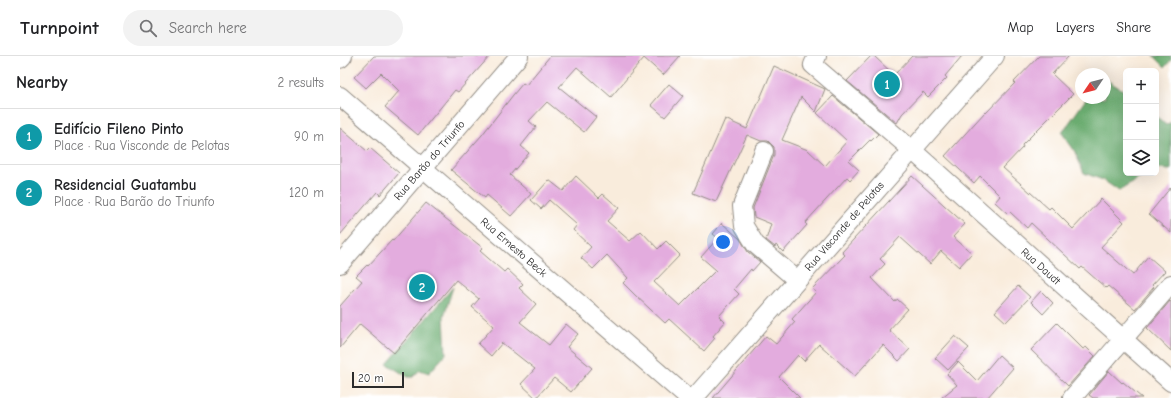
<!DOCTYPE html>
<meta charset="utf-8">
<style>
:root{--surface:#fff;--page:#f2f2f2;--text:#202124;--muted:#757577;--line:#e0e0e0;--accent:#d1495b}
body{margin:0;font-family:"Comic Neue",sans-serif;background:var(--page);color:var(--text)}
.controls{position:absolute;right:12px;top:12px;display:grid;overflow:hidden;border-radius:6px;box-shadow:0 4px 16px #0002}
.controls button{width:36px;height:36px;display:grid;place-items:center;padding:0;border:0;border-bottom:1px solid var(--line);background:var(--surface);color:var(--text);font:20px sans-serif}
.compass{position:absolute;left:735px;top:12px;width:36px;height:36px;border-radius:50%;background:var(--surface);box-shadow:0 4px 16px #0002;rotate:235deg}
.scale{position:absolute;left:12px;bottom:10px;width:52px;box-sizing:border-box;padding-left:4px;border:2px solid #2b2b2b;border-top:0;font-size:11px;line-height:14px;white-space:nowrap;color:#2b2b2b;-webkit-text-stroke:3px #fff;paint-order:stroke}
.you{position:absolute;left:383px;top:186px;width:14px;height:14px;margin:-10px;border:3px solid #fff;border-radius:50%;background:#1a73e8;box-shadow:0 0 0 6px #1a73e833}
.badge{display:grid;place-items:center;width:26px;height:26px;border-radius:50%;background:var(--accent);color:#fff;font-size:13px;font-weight:700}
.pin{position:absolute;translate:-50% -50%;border:2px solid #fff;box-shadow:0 1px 4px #0006}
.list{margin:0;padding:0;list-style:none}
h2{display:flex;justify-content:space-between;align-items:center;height:52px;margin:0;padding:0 16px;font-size:17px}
h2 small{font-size:13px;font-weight:400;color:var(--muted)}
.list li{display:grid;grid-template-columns:26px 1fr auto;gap:12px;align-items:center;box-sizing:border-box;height:56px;padding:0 16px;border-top:1px solid var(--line)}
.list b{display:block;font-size:15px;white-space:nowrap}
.list p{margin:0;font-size:13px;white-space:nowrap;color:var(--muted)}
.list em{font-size:13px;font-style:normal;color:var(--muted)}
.icon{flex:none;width:22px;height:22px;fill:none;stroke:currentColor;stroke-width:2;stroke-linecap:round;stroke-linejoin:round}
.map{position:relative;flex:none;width:831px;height:342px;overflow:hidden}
header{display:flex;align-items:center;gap:24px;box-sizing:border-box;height:56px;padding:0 20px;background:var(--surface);border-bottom:1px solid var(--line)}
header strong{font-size:19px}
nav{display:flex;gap:22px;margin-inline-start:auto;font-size:14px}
.search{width:280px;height:36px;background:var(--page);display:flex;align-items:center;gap:10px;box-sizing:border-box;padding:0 14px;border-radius:22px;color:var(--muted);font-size:15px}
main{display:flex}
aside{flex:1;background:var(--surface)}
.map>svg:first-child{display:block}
.forest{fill:#6aac70;stroke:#4a6c4e}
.building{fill:#e3acde}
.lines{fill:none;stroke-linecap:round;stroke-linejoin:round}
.minor-casing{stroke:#928c84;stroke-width:20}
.minor{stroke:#fff;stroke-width:18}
.labels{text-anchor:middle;stroke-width:3;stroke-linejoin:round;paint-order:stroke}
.street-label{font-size:11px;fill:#2b2b2b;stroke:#fff}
</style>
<header>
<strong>Turnpoint</strong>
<div class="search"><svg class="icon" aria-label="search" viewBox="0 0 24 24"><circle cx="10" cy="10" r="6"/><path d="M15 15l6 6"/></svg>Search here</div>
<nav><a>Map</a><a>Layers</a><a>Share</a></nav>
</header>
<main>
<aside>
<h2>Nearby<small>2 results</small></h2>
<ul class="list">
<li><span class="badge" style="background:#0f9aa8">1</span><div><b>Edifício Fileno Pinto</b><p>Place · Rua Visconde de Pelotas</p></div><em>90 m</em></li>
<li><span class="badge" style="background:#0f9aa8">2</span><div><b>Residencial Guatambu</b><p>Place · Rua Barão do Triunfo</p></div><em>120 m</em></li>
</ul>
</aside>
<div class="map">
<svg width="831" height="342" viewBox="0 0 831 342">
<rect width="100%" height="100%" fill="#fff"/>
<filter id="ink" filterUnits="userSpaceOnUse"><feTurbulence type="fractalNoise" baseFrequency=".025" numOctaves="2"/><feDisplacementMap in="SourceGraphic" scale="8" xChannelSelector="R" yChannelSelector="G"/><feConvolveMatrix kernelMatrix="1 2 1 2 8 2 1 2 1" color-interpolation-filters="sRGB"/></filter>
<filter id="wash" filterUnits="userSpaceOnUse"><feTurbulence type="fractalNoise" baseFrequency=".012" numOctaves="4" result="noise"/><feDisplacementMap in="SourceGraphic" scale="16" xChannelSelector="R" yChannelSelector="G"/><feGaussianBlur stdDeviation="0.9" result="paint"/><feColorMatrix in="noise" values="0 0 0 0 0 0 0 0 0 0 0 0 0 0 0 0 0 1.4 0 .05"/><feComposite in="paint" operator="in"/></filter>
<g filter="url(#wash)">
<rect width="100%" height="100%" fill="#f9ecdc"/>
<path class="forest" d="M 814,0 L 831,0 L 831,4 L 825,11 Z
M 765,23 L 786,36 L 786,117 L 808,117 L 779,135 L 763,124 L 744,117 L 734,94 L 722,77 L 746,43 L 765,42 Z
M 816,60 L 826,69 L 831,66 L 831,114 L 816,113 Z
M 113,231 L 104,260 L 106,298 L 89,317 L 80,314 L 73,321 L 68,321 L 47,308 Z"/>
<g id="blocks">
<path class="building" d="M 34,0 L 150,0 L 118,36 L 115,34 L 78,79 L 45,51 L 59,35 L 41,17 L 26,32 L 14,21 Z
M 210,0 L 340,0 L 323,19 L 304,2 L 271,41 L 237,11 L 219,31 L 256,61 L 244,76 L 207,46 L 189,65 L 196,71 L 181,90 L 189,97 L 170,119 L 191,138 L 171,160 L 147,139 L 145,142 L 111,114 L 142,79 L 173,39 L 183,27 L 186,29 Z
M 531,0 L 534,0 L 554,19 L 572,0 L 622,0 L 605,20 L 607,22 L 588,41 L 583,36 L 562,58 L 557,67 L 507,25 Z
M 699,0 L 729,0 L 712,18 L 733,38 L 682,89 L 683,91 L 663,112 L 709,153 L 711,151 L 733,173 L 761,143 L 784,166 L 761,191 L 793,219 L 808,200 L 825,215 L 812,229 L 814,231 L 795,253 L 768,230 L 766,232 L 742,211 L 740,213 L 691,167 L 687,172 L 670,156 L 668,158 L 655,146 L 660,140 L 640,120 L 634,127 L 605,100 L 645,56 L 646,57 L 675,27 L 674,26 Z
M 434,10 L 485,33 L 476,56 L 461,41 L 442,84 L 468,94 L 485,110 L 507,85 L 477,57 L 493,40 L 538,78 L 531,85 L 530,84 L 509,105 L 519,114 L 510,124 L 507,121 L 465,167 L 467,169 L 443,196 L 436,189 L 435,191 L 426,184 L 431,168 L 414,161 L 413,152 L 434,99 L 434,91 L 428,85 L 421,85 L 407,79 L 376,146 L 353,137 L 385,63 L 407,73 Z
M 329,28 L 343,40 L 325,61 L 311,49 Z
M 0,72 L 27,95 L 30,92 L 59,117 L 40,139 L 37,136 L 0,179 Z
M 236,120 L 259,142 L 263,138 L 279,152 L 267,165 L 290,185 L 301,175 L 318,193 L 326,185 L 340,199 L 314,226 L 340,250 L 376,214 L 361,201 L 378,182 L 373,178 L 382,167 L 400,183 L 408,196 L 420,206 L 412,215 L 411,213 L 394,233 L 399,238 L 379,260 L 385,266 L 373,280 L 375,282 L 364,295 L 329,263 L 325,267 L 295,239 L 283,227 L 288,222 L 267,199 L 253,213 L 241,202 L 251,191 L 233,174 L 237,169 L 209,144 L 201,153 L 191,144 L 209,124 L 223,135 Z
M 572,120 L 625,168 L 613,181 L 632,197 L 619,211 L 601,195 L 590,208 L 560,181 L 540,203 L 545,208 L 532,222 L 555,246 L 557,243 L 568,253 L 549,274 L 570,293 L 559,305 L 543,289 L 515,320 L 479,288 L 464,305 L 458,299 L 439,321 L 460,342 L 373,342 L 426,280 L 436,288 L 455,266 L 452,263 L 476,236 L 472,233 L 505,199 L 502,196 Z
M 831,131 L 831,177 L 809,158 Z
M 86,147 L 143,192 L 140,195 L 164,216 L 167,213 L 183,228 L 179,232 L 196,248 L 180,266 L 209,289 L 226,268 L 238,278 L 227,291 L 252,312 L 231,336 L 214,322 L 196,342 L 181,328 L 195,313 L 162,287 L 151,300 L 138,288 L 154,270 L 132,251 L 139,243 L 116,224 L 54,297 L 20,268 L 0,292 L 0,250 L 22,225 L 16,220 L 27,209 L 28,210 L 52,184 L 53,185 Z
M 678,230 L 690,241 L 666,266 L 655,256 Z
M 701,235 L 713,247 L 703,258 L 691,246 Z
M 830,245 L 831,246 L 831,295 L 807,272 Z
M 717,267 L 743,293 L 746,291 L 755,300 L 728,330 L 691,294 Z
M 615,280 L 629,292 L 608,314 L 595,302 Z
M 659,299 L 673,312 L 647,342 L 601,342 L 617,329 L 607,318 L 618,306 L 637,325 Z
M 769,315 L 782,327 L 783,326 L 802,342 L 753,342 L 749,339 Z"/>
</g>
</g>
<g filter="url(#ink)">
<use href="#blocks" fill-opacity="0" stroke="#928c84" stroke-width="1"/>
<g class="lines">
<defs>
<path id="minor" d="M 477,0 L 473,9 L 572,94 L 831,326
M 0,3 L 3,0
M 0,40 L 348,342
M 424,95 L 402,150 L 404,170 L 415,188 L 457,224
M 0,208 L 179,0
M 354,342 L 655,0
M 732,342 L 831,228"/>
</defs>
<use href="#minor" class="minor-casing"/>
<use href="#minor" class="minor"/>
</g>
</g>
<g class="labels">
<g class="street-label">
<text transform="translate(89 104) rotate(-49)" y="4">Rua Barão do Triunfo</text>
<text transform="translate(504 170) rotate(-49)" y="4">Rua Visconde de Pelotas</text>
<text transform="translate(174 191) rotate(41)" y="4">Rua Ernesto Beck</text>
<text transform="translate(701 210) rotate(42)" y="4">Rua Daudt</text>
</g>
</g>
</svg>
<div class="controls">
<button>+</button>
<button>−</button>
<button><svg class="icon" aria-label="layers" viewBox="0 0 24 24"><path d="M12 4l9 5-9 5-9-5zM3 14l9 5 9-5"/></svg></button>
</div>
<svg class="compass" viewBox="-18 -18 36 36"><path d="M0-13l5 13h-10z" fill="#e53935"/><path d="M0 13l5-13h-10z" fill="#757577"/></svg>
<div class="scale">20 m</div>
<div class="you"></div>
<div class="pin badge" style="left:547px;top:28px;background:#0f9aa8">1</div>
<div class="pin badge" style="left:82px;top:231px;background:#0f9aa8">2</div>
</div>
</main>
